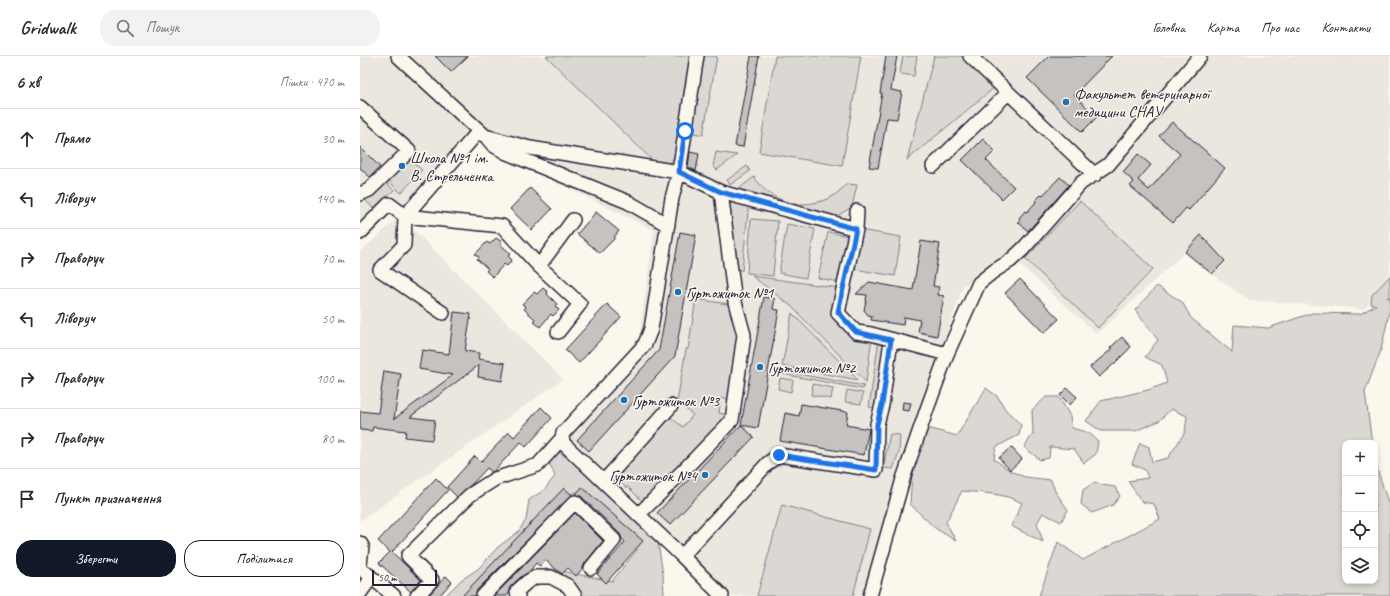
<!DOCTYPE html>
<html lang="uk">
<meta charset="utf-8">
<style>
:root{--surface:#fff;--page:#f2f2f3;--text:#2b2b33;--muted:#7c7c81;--line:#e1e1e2;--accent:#111827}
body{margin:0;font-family:Caveat,sans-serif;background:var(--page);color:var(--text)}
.controls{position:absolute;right:12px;bottom:12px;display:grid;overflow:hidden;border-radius:8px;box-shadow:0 2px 6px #0003}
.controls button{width:36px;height:36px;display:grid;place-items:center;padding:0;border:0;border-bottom:1px solid var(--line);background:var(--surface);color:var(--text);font:20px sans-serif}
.scale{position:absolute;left:12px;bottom:10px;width:65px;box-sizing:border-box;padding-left:4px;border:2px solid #22223b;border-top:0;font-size:11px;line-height:14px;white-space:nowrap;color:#22223b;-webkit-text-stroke:3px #fbf7ec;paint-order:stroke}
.stop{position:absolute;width:12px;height:12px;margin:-9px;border:3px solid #1a73e8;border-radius:50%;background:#fff}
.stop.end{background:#1a73e8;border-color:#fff;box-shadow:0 1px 4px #0008}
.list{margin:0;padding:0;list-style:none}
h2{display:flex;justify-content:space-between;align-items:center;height:52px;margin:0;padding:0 16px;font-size:17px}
h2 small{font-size:13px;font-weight:400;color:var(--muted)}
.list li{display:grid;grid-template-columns:26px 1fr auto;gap:12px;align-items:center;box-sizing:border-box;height:60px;padding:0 16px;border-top:1px solid var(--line)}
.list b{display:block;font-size:15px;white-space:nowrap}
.list em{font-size:13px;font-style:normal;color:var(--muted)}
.actions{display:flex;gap:8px;padding:12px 16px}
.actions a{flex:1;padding:9px 0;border:1px solid var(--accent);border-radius:16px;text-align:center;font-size:14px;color:var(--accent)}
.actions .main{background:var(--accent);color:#fff}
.icon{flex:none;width:22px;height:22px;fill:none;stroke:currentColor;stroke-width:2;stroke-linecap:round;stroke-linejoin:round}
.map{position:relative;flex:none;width:1030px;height:540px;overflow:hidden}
header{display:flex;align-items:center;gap:24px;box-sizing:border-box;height:56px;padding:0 20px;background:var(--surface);border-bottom:1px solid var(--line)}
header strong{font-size:19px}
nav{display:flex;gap:22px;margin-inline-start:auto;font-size:14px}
.search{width:280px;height:36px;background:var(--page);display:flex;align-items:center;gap:10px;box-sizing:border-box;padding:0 14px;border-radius:16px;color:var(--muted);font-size:15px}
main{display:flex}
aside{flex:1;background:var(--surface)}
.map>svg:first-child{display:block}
.built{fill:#ebe7df}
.green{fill:#dbd8d3;stroke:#7e7d87}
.building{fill:#c6c2c0;stroke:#22223b}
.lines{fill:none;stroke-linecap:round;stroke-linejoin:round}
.minor-casing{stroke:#22223b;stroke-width:16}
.minor{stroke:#fbf7ec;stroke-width:13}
.route{stroke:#1a73e8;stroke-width:5}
.poi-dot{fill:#1f6fb2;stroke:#fbf7ec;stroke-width:1.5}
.labels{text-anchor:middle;stroke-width:3;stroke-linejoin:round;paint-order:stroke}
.poi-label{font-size:16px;fill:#22223b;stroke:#fbf7ec;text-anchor:start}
</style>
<header>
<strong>Gridwalk</strong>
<div class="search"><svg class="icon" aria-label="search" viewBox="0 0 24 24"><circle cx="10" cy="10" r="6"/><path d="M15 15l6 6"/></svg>Пошук</div>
<nav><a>Головна</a><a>Карта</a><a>Про нас</a><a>Контакти</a></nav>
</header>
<main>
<aside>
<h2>6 хв<small>Пішки · 470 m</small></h2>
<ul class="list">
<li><svg class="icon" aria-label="ahead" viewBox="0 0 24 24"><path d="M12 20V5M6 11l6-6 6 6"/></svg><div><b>Прямо</b></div><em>30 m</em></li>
<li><svg class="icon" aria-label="left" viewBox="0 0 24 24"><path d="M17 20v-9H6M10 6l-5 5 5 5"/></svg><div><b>Ліворуч</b></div><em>140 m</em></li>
<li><svg class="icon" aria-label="right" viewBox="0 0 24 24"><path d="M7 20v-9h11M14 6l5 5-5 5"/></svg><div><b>Праворуч</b></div><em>70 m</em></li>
<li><svg class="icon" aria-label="left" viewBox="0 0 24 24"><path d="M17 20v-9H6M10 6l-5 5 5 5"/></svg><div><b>Ліворуч</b></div><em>50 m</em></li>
<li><svg class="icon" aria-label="right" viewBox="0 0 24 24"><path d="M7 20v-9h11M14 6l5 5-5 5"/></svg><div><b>Праворуч</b></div><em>100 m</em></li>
<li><svg class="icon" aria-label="right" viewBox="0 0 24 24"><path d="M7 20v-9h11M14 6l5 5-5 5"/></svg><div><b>Праворуч</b></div><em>80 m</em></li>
<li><svg class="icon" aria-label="arrive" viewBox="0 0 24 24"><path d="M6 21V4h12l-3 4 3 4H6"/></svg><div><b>Пункт призначення</b></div></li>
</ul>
<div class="actions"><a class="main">Зберегти</a><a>Поділитися</a></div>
</aside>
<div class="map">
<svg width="1030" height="540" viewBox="0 0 1030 540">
<rect width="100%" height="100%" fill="#fbf7ec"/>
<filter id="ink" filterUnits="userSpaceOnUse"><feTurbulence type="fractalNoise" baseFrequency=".025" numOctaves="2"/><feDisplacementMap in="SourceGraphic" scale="8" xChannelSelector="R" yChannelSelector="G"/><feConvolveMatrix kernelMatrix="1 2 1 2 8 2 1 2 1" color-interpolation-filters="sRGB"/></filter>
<g filter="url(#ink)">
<path class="built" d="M 0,0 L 30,0 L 114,78 L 42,154 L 28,142 L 0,169 Z
M 42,0 L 1030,0 L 1030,223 L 1004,253 L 889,244 L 852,218 L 825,196 L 737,278 L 659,208 L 632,227 L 604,228 L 552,377 L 503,540 L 366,540 L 330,512 L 193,381 L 279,281 L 294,174 L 131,95 Z
M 40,160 L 203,323 L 0,465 L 0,196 Z"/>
<path class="green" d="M 186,0 L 332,0 L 316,97 L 309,109 L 295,107 Z
M 343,0 L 357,0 L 343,79 L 329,76 Z
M 415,0 L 501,0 L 482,110 L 399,96 Z
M 543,0 L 557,0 L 554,20 L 540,18 Z
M 574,0 L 605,0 L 635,31 L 547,104 Z
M 356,96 L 377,99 L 357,114 L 353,110 Z
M 48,102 L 62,114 L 41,137 L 27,123 Z
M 387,110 L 390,115 L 370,129 L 367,124 Z
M 394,121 C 398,126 402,131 406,135 C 425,150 452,152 473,140 C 478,137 482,132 487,128 L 497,129 L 492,151 L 472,163 L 376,135 Z
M 24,125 L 34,134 L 14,153 L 4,143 Z
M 373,142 L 389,146 L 382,215 L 373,209 L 368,153 Z
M 720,145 L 793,213 L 738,272 L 665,203 Z
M 391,163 L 418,165 L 413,220 L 387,217 Z
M 427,168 L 455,173 L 446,222 L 419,217 Z
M 500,174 L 541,181 L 535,220 L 494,213 Z
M 468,176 L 488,180 L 479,226 L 458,222 Z
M 392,220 L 480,232 L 477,255 L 512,281 L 506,326 L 431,250 Z
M 1030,220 L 1030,239 L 1027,242 L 1030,241 L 1030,253 L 1021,294 L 1005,336 L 1012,387 L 985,387 L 985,525 L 1015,525 L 1015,406 L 1030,453 L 1030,540 L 679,540 L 698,486 L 723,504 L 800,463 L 794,448 L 782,446 L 768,425 L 788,422 L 785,414 L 772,408 L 780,387 L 789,391 L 792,406 L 808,402 L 825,376 L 827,360 L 811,353 L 799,365 L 775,375 L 741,375 L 726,365 L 741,345 L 788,334 L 807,327 L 802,309 L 785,301 L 798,284 L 775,254 L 797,230 L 822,246 L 831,262 L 872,296 L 874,269 L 908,272 L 952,257 L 1000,258 L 1016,249 L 1011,248 L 1012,239 Z
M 336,243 L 374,249 L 379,275 L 371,344 L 361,342 L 359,357 L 369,359 L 286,447 L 281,444 L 268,431 L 266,432 L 255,420 L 303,366 L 310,361 L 323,371 L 333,359 L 317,346 L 326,293 L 328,293 Z
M 432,257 L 498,324 L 422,310 Z
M 519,283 L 525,284 L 518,353 L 509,351 Z
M 422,315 L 504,330 L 503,333 L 422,318 Z
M 420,322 L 433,324 L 431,336 L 418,333 Z
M 453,328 L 473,332 L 471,343 L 451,339 Z
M 626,332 L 638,341 L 645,353 L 661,369 L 659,379 L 636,391 L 634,403 L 650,415 L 665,421 L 691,424 L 695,435 L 708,454 L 701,466 L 683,457 L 677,467 L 683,486 L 651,470 L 662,447 C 645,437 621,437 602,435 L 586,466 L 596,485 L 575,472 L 550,448 L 552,417 L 564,371 L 597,380 Z
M 487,334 L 503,337 L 501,348 L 485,346 Z
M 686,341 L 699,341 L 710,360 L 712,372 L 729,377 L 738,385 L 736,398 L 724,407 L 714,393 L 690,391 L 689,402 L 680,404 L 664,391 L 673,378 L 672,354 Z
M 530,378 L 540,379 L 539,396 L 533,413 L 523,412 Z
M 185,387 L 221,411 L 298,486 L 303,519 L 304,540 L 220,540 L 183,519 L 186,512 L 252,525 L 277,494 L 270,474 L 245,454 L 226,435 L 201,439 L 103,540 L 85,540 L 101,524 L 118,513 L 138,491 L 158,476 L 166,464 L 169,444 L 184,434 L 195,420 L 189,406 Z
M 735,426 L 742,429 L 755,431 L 760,440 L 753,449 L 732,457 L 721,448 L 723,434 Z
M 422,449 L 510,473 L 493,540 L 397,540 Z"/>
<path class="building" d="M 75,0 L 108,0 L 91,16 Z
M 391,0 L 399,0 L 383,91 L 375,90 Z
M 526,0 L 537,0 L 531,34 L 542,36 L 537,63 L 527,62 L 518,112 L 509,111 L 522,37 L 520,37 Z
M 689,0 L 752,0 L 714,39 L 737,61 L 722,76 L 667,22 Z
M 812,66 L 865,112 L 829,154 L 826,152 L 813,167 L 770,130 L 774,126 L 763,116 L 778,98 L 791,109 L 778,124 L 789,134 L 820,98 L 799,80 Z
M 623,83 L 635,95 L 626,104 L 654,131 L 642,143 L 602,104 Z
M 0,91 L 20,111 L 10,121 L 0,112 Z
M 330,96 L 339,98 L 336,115 L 328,111 Z
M 700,121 L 709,129 L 668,175 L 658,166 L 660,163 L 659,162 L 665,155 L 667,156 L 676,146 L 675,145 L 682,138 L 683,139 Z
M 170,132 L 192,153 L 172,174 L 150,153 Z
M 236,156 L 259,175 L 254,181 L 255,182 L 240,197 L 217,178 Z
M 320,176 L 336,179 L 315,300 L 229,395 L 217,384 L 299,294 Z
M 841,179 L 865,205 L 852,218 L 825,196 Z
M 136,182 L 142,186 L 140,188 L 151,198 L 148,200 L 152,204 L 147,210 L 144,208 L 133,221 L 126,215 L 128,213 L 117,203 L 119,201 L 115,198 L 127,186 L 130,188 Z
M 561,185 L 580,188 L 573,230 L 579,231 L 578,239 L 584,240 L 577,280 L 558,276 L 560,264 L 544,261 L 543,269 L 511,264 L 512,260 L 508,259 L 504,254 L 507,239 L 496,238 L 509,226 L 553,234 Z
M 660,223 L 699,263 L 684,277 L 645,237 Z
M 183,232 L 188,236 L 187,238 L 197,248 L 195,250 L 199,254 L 193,260 L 191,258 L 180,271 L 173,265 L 175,263 L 164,253 L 166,251 L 162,248 L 174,236 L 177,238 Z
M 404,241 L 415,243 L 413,253 L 419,254 L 398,372 L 381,369 Z
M 247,248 L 261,261 L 219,307 L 205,294 Z
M 94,256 L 111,258 L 105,295 L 119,297 L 118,303 L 145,307 L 142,325 L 118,321 L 119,309 L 50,361 L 75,364 L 72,384 L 45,381 L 46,375 L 13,371 L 12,375 L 0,374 L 0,355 L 18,357 L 24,315 L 41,318 L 34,363 L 93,319 L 59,313 L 62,294 L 89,298 Z
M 762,281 L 771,291 L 755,307 L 739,321 L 730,311 L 752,293 L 750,292 Z
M 707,332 L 717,341 L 710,349 L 700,339 Z
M 543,346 L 551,347 L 549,355 L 542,354 Z
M 441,348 L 488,356 L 486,369 L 509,373 L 504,399 L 420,385 L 425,357 L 439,360 Z
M 181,351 L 192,362 L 166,391 L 161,386 L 134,415 L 132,416 L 127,412 L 112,428 L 97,441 L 87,431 L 115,400 L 121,406 L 149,376 L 154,381 Z
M 381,369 L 394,381 L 310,469 L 297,457 Z
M 651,391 L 662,403 L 650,414 L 639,402 Z
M 76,422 L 88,434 L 32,496 L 61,524 L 51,536 L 19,507 L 30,496 L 18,485 Z
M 222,431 L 283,485 L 246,527 L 237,518 L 265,486 L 262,483 L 260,478 L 221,440 L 216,438 Z
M 204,432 L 212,439 L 117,534 L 115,540 L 102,540 Z
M 215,457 L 243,485 L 225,507 L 223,512 L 216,520 L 208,512 L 202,518 L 185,504 L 180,510 L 176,507 L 169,516 L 162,520 L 152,529 L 149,533 L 149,538 L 147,540 L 134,540 Z
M 86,520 L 92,526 L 79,540 L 68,540 Z"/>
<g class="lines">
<defs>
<path id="minor" d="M 38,0 L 125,80 L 170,92 L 319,116 L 361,136 L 375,246 L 384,279 L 372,364 L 321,417 L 278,459
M 337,0 L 319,116 L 312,142 L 291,273 L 285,288 L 278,296 L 203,377 L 202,382 L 204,388 L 322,500 L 408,407 L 419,399 L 516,414 L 517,368 L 522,349 L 531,284
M 610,0 L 735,119
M 0,51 L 49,95 L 9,134 L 0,138
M 128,83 L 133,89 L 147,97 L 268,146 L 308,169
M 573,110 L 648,37
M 361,136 L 496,173 L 478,257 L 496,276 L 511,278 L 587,298
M 496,173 L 497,155
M 0,177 L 29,148 L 45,160 L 142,170 L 179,210 L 220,248 L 198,276
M 179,210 L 213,164
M 83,257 L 20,214 L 44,189 L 45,160 L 119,75
M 244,425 L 311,350
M 0,487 L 2,490 L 0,509
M 322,500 L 362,540
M 0,512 L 34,540
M 0,537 L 11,522
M 57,540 L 72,524 L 48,500 L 110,439 L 135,423 L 178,409 L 202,382
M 123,540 L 215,446 L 254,484 L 231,512
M 158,540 L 157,535 L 167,526 L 176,521 L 191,521 L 208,530 L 215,540
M 510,540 L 543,423 L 567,353 L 587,298 L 619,227 L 634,215 L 650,205 L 663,193 L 721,127 L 748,109 L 840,0"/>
</defs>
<use href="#minor" class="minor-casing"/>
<use href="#minor" class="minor"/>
</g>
</g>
<g class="lines" filter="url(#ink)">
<path class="route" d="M 325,75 L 319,116 L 361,136 L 496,173 L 478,256 L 496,276 L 531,284 L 522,349 L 517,368 L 516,414 L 419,399"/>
</g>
<g class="poi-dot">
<circle cx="706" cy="46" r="4"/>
<circle cx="42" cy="110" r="4"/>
<circle cx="318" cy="236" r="4"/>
<circle cx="400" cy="311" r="4"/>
<circle cx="264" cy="344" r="4"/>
<circle cx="345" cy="419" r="4"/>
</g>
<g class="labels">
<g class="poi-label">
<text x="714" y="43">Факультет ветеринарної<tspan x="714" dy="18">медицини СНАУ</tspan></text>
<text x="50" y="107">Школа №1 ім.<tspan x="50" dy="18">В. Стрельченка</tspan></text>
<text x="326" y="242">Гуртожиток №1</text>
<text x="408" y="317">Гуртожиток №2</text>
<text x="272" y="350">Гуртожиток №3</text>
<text x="337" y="425" text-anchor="end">Гуртожиток №4</text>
</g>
</g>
</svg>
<div class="controls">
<button>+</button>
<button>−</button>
<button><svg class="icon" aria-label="locate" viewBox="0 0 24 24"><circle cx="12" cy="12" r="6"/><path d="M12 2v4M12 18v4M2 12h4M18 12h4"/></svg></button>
<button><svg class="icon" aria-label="layers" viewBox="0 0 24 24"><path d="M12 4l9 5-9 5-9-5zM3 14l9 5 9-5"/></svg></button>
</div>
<div class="scale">50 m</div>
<div class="stop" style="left:325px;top:75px"></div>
<div class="stop end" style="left:419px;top:399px"></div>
</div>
</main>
